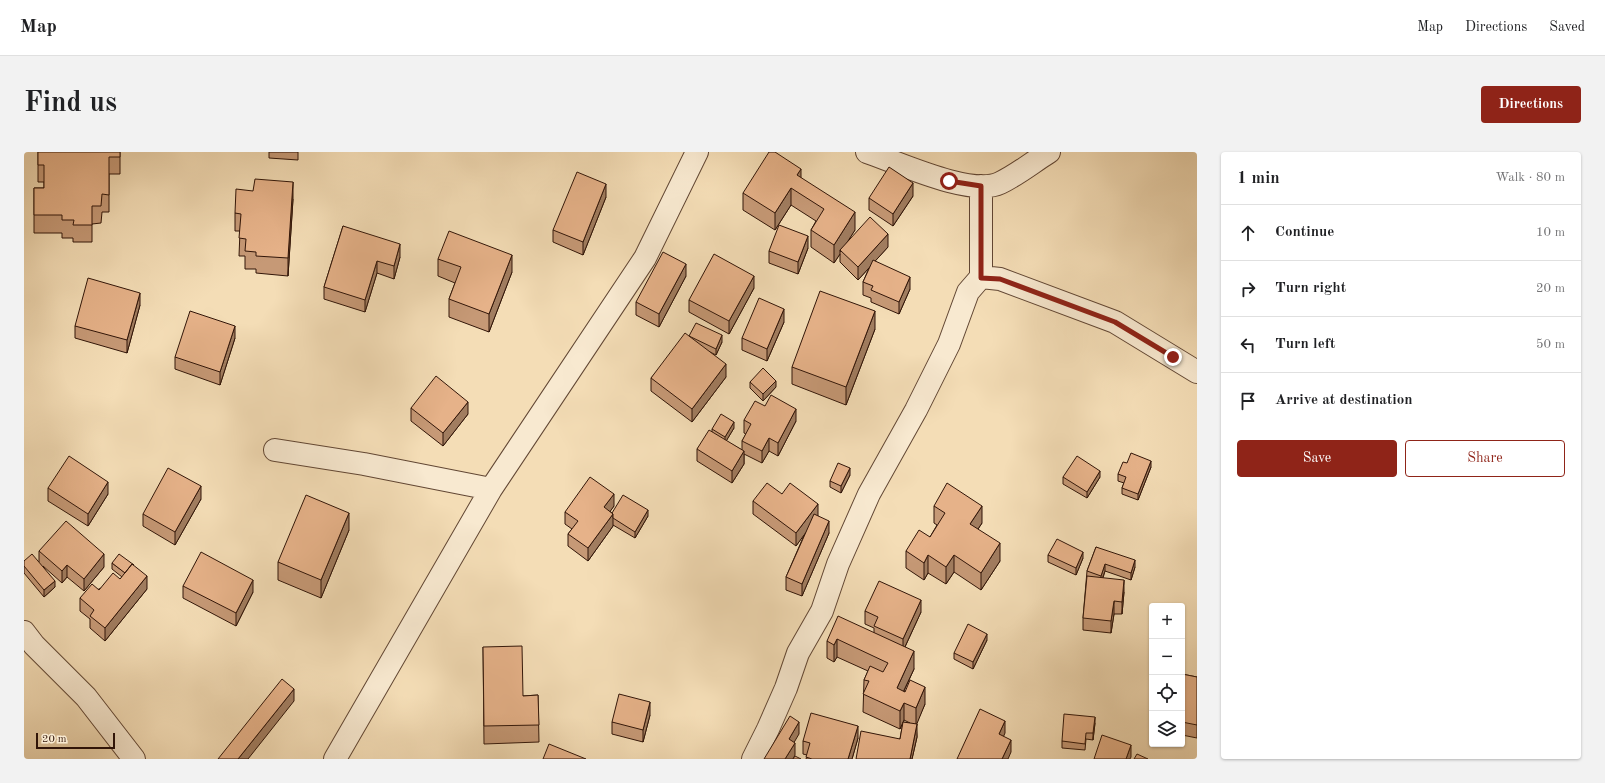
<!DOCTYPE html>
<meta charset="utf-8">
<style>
:root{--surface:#fff;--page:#f2f2f2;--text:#202124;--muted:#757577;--line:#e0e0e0;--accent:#8f2418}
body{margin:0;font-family:"Old Standard TT",serif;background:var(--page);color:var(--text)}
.controls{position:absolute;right:12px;bottom:12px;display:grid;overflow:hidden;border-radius:4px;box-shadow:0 1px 3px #0004}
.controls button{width:36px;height:36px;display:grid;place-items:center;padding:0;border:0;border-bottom:1px solid var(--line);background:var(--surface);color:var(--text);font:20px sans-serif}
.scale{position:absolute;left:12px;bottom:10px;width:79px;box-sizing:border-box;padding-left:4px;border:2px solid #311508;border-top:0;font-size:11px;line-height:14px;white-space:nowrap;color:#311508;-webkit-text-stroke:3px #f8e9d0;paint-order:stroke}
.stop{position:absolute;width:12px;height:12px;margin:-9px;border:3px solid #8f2418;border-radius:50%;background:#fff}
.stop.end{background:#8f2418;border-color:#fff;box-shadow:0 1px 4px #0008}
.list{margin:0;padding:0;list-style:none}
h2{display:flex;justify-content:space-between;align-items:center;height:52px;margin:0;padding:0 16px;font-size:17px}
h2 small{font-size:13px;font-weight:400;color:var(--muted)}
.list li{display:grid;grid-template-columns:26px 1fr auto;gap:12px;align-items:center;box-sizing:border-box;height:56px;padding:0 16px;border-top:1px solid var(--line)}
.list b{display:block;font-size:15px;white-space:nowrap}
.list em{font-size:13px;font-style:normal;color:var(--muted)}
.actions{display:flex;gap:8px;padding:12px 16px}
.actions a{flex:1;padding:9px 0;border:1px solid var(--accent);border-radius:4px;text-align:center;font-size:14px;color:var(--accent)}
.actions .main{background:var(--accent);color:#fff}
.icon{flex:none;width:22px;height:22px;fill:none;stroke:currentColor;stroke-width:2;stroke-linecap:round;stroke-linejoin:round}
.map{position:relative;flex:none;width:1173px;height:607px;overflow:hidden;border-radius:4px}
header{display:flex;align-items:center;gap:24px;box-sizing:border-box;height:56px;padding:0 20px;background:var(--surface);border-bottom:1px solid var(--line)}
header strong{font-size:19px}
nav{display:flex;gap:22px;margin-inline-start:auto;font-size:14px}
.intro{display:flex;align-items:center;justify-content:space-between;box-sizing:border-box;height:96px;padding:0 24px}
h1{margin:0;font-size:28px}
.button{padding:10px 18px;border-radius:4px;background:var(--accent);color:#fff;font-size:14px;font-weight:700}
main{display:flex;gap:24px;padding:0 24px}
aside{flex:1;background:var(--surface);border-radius:4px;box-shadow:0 1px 3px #0004}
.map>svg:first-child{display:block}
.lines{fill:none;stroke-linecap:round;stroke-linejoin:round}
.street-casing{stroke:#624734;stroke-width:24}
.street{stroke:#f8e9d0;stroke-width:22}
.wall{fill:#c69976;stroke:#311508;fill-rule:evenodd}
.shaded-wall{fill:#a17d60;stroke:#311508}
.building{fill:#e6b289;stroke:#311508}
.route{stroke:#8f2418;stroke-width:5}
</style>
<header>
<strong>Map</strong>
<nav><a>Map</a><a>Directions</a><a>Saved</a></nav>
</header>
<div class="intro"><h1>Find us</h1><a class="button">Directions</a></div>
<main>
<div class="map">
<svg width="1173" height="607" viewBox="0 0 1173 607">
<rect width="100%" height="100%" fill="#f4ddb6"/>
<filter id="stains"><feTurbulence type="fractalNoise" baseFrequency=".005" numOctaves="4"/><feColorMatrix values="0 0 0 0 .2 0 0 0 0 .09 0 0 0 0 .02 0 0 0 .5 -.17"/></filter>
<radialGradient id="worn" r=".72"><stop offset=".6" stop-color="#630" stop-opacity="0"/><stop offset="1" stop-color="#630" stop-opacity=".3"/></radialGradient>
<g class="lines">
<defs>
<path id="street" d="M 843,0 C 873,10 947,45 976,31 C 993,23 1009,10 1025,0
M 957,34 L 957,125
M 251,298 L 340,312 L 467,337
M 0,480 L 10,493 L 62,545 L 110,607
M 311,607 L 467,337 L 621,106 L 673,0
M 729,607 L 744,577 L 762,536 L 774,501 L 798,459 L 814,412 L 845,342 L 892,258 L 925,192 L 944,140 L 957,125 L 976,127 L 1091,170 L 1173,220"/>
</defs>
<use href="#street" class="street-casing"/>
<use href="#street" class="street"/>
</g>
<path class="wall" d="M 14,0 L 96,0 L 96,22 L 85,22 L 85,60 L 78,60 L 77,71 L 68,72 L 68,90 L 49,90 L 49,86 L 38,86 L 38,81 L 10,81 L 10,36 L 20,36 L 20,30 L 14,30 Z
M 245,0 L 274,0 L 274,8 L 245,6 Z
M 777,26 L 831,78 L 825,87 L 864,95 L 851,109 L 886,137 L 875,162 L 847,150 L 847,146 L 839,143 L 839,130 L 845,116 L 834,128 L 816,110 L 816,102 L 810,111 L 787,95 L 787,78 L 792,69 L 767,53 L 751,78 L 719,58 L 719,41 Z
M 889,44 L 869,74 L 845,58 L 845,46 Z
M 582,45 L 559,103 L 529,90 L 529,78 Z
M 269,47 L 264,124 L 232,121 L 232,117 L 221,117 L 221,104 L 215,104 L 216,79 L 211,79 L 211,61 Z
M 319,74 L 376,105 L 370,127 L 353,121 L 341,160 L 300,147 L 300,135 Z
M 784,96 L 774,122 L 745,111 L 745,99 Z
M 414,107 L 488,120 L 465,180 L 425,165 L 425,147 L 431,131 L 414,124 Z
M 662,124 L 635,175 L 612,163 L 612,150 Z
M 730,136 L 705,182 L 665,160 L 665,148 Z
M 116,153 L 103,201 L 51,186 L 51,174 Z
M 760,170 L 743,209 L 718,198 L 718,186 Z
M 851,177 L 822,253 L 768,232 L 768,215 Z
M 665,184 L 698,190 L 692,203 L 686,200 L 702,225 L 668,270 L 627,239 L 627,226 L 665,185 Z
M 211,186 L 196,233 L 151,217 L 151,205 Z
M 726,230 L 752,235 L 739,249 L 726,236 Z
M 387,256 L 444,262 L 419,294 L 387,269 Z
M 720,268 L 772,269 L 754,304 L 745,299 L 738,311 L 720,302 L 720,312 L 708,331 L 673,309 L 673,297 L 688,280 L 688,277 L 710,276 L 702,289 L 718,298 L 718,289 L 722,282 L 720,281 Z
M 1127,315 L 1114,348 L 1098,342 L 1098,336 L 1100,331 L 1094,329 L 1094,322 Z
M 826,323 L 817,341 L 806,335 L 806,329 Z
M 1039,325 L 1076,325 L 1063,346 L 1039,332 Z
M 24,336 L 84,342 L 64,374 L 24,349 Z
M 758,342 L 794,364 L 805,381 L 778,444 L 762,438 L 762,425 L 781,381 L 772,394 L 729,362 L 729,349 Z
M 177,347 L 151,393 L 119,374 L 119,362 Z
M 590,354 L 586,359 L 588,361 L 624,364 L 611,386 L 589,373 L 589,374 L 564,409 L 544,394 L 544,382 L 548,377 L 541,372 L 541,360 Z
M 910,354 L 958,371 L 954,377 L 976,409 L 957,438 L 930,420 L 922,432 L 904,421 L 900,428 L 882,416 L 882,399 L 906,385 L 913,373 L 910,371 Z
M 325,378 L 297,446 L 254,428 L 254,410 Z
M 1072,395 L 1111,415 L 1107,428 L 1081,419 L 1079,426 L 1100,440 L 1098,462 L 1090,462 L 1087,481 L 1059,478 L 1059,466 L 1063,419 Z
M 15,399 L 80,415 L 60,439 L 43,425 L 38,431 L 19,414 L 31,435 L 20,445 L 0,421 L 0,414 L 15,410 Z
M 1024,403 L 1059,406 L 1052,423 L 1024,410 Z
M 88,411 L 123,437 L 81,489 L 66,476 L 66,467 L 56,459 L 56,446 L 96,427 L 98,425 L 88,417 Z
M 159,434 L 229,440 L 212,474 L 159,446 Z
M 841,459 L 897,460 L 881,495 L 890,517 L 880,539 L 901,552 L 892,572 L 893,585 L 888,607 L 832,607 L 876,587 L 879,570 L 876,577 L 839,560 L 840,528 L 844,519 L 813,505 L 810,510 L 803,506 L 803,489 L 850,481 L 850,476 L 841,472 ZM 880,568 L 886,571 L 879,570 Z
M 963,488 L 949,517 L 930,507 L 930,501 Z
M 459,495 L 499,544 L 514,543 L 515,590 L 460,592 Z
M 1158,522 L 1173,525 L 1173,586 L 1158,583 Z
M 626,563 L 619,590 L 588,582 L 588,570 Z
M 1071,571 L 1069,588 L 1062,587 L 1061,598 L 1038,596 L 1038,589 Z
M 834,586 L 828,607 L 782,607 L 783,603 L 779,602 L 779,589 Z"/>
<path class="shaded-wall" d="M 777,17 L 777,34 L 773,23 Z
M 269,30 L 269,47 L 264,124 L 264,106 Z
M 889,31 L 889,44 L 869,74 L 869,62 Z
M 582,32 L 582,45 L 559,103 L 559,90 Z
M 767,36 L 767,53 L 751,78 L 751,61 Z
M 831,60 L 831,78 L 817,100 L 816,98 L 816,102 L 810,111 L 810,93 Z
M 864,82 L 864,95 L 834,128 L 834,115 Z
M 784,84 L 784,96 L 774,122 L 774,110 Z
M 376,92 L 376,105 L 370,127 L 370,114 Z
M 488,103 L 488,120 L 465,180 L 465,162 Z
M 353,109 L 353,121 L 341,160 L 341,148 Z
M 662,112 L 662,124 L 635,175 L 635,162 Z
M 730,124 L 730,136 L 705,182 L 705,169 Z
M 886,125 L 886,137 L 875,162 L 875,150 Z
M 116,141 L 116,153 L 103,201 L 103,188 Z
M 760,157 L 760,170 L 743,209 L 743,197 Z
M 851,159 L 851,177 L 822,253 L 822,235 Z
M 211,174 L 211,186 L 196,233 L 196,220 Z
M 698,183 L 698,190 L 692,203 L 692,197 Z
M 702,212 L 702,225 L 668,270 L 668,257 Z
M 752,229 L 752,235 L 739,249 L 739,242 Z
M 444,250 L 444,262 L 419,294 L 419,281 Z
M 772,257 L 772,269 L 754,304 L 754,291 Z
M 710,270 L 710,276 L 701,291 L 701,285 Z
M 745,286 L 745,299 L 738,311 L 738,299 Z
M 720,299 L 720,312 L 708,331 L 708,319 Z
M 1127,309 L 1127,315 L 1114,348 L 1114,342 Z
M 826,316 L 826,323 L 817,341 L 817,334 Z
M 1076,319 L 1076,325 L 1063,346 L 1063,340 Z
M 84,330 L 84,342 L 64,374 L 64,362 Z
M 177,334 L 177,347 L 151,393 L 151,380 Z
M 590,342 L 590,354 L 580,368 L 580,355 Z
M 794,352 L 794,364 L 772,394 L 772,381 Z
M 958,354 L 958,371 L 946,389 L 946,372 Z
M 624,358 L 624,364 L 611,386 L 611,380 Z
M 325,361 L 325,378 L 297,446 L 297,428 Z
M 589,362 L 589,374 L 564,409 L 564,396 Z
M 805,369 L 805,381 L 778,444 L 778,432 Z
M 976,391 L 976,409 L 957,438 L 957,421 Z
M 1059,400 L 1059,406 L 1052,423 L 1052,416 Z
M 80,402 L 80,415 L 60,439 L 60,427 Z
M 904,403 L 904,421 L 900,428 L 900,411 Z
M 930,403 L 930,420 L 922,432 L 922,415 Z
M 1111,408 L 1111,415 L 1107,428 L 1107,421 Z
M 1081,412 L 1081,419 L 1077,430 L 1077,424 Z
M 43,413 L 43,425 L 38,431 L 38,419 Z
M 123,424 L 123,437 L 81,489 L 81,476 Z
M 229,428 L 229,440 L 212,474 L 212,461 Z
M 1100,428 L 1100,440 L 1098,462 L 1098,450 Z
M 31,429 L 31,435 L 20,445 L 20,438 Z
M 897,448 L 897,460 L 879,499 L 879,487 Z
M 1090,449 L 1090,462 L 1087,481 L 1087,469 Z
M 963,482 L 963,488 L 949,517 L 949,510 Z
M 813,487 L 813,505 L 810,510 L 810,493 Z
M 890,499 L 890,517 L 873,553 L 873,536 Z
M 901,535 L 901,552 L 892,574 L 892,556 Z
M 270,537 L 270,549 L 224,607 L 214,607 Z
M 626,550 L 626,563 L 619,590 L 619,578 Z
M 880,551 L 880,568 L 876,577 L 876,559 Z
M 1071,565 L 1071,571 L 1069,588 L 1069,581 Z
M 981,569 L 981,581 L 975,595 L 975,582 Z
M 775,570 L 775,582 L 765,599 L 765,587 Z
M 893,572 L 893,585 L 888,607 L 886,607 Z
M 834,574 L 834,586 L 828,607 L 824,607 Z
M 987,588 L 987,600 L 984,607 L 978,607 Z
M 771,591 L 771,603 L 769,607 L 761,607 Z
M 1107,593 L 1107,605 L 1106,607 L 1102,607 Z"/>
<path class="building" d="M 14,0 L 96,0 L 96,5 L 85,5 L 85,43 L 78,42 L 77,54 L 68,54 L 68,73 L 49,73 L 50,68 L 38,68 L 38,63 L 10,63 L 10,36 L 20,36 L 20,13 L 14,13 Z
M 745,0 L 751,0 L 777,17 L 773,23 L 831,60 L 810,93 L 787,78 L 800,57 L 767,36 L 751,61 L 719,41 Z
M 865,15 L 889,31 L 869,62 L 845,46 Z
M 553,20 L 582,32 L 559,90 L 529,78 Z
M 231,27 L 269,30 L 264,106 L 232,104 L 232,100 L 221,99 L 222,87 L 215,86 L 217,62 L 211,61 L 212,37 L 229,39 Z
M 846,65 L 864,82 L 834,115 L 816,98 Z
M 755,73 L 784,84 L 774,110 L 745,99 Z
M 319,74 L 376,92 L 370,114 L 353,109 L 341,148 L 300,135 Z
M 425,79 L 488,103 L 465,162 L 425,147 L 437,115 L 414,107 Z
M 639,100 L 662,112 L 635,162 L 612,150 Z
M 690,102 L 730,124 L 705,169 L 665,148 Z
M 849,108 L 886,125 L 875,150 L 847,138 L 849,134 L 839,130 Z
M 64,126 L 116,141 L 103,188 L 51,174 Z
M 796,139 L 851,159 L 822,235 L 768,215 Z
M 735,146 L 760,157 L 743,197 L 718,186 Z
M 166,159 L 211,174 L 196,220 L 151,205 Z
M 672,171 L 698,183 L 692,197 L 665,184 Z
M 661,181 L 702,212 L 668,257 L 627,226 Z
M 739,216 L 752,229 L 739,242 L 726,230 Z
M 412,224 L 444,250 L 419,281 L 387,256 Z
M 747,243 L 772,257 L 754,291 L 745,286 L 738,299 L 718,289 L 727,272 L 720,268 L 731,249 L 741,254 Z
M 697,262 L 710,270 L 701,285 L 688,277 Z
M 685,278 L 720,299 L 708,319 L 673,297 Z
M 1107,301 L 1127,309 L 1114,342 L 1098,336 L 1102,325 L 1094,322 L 1099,310 L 1103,311 Z
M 45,304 L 84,330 L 64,362 L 24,336 Z
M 1053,304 L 1076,319 L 1063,340 L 1039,325 Z
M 814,311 L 826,316 L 817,334 L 806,329 Z
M 144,316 L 177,334 L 151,380 L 119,362 Z
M 566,325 L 590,342 L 580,355 L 589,362 L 564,396 L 544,382 L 554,369 L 541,360 Z
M 743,331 L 758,342 L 766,331 L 794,352 L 772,381 L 729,349 Z
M 923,331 L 958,354 L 946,372 L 976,391 L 957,421 L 930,403 L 922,415 L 904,403 L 900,411 L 882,399 L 895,378 L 906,385 L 921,361 L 910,354 Z
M 282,343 L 325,361 L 297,428 L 254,410 Z
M 599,343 L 624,358 L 611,380 L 589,366 L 589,362 L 588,361 Z
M 790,362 L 805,369 L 778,432 L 762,425 Z
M 42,369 L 80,402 L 60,427 L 43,413 L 38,419 L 15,399 Z
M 1033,387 L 1059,400 L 1052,416 L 1024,403 Z
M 1072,395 L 1111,408 L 1107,421 L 1081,412 L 1077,424 L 1063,419 Z
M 177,400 L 229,428 L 212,461 L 159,434 Z
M 8,402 L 31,429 L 20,438 L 0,414 L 0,409 Z
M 95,402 L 110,413 L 108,412 L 101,421 L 88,411 Z
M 108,412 L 123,424 L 81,476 L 66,464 L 70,458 L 56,446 L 68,432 L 75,438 L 89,421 L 96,427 Z
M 1063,424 L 1100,428 L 1098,450 L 1090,449 L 1087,469 L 1059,466 Z
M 855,429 L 897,448 L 879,487 L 850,474 L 854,465 L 841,459 Z
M 814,464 L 890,499 L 873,536 L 881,540 L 886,528 L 901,535 L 892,556 L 880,551 L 876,559 L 839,542 L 845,529 L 840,528 L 846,514 L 859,520 L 864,511 L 813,487 L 810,493 L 803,489 Z
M 944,472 L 963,482 L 949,510 L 930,501 Z
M 498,494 L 499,544 L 514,543 L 515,573 L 460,574 L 459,495 Z
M 1158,522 L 1173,525 L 1173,573 L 1158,570 Z
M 258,527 L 270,537 L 214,607 L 194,607 Z
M 595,542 L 626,550 L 619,578 L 588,570 Z
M 956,557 L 981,569 L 975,582 L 987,588 L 978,607 L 933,607 Z
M 787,561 L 834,574 L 824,607 L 788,607 L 782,605 L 786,591 L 779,589 Z
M 1040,562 L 1071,565 L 1069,581 L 1062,581 L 1061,592 L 1038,589 Z
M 766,564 L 775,570 L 765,587 L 771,591 L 761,607 L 740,607 Z
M 879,570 L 893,572 L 886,607 L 832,607 L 837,579 L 876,587 Z
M 1078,583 L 1107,593 L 1102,607 L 1070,607 Z
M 525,592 L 562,607 L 519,607 Z
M 1113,602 L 1124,607 L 1110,607 Z
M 771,604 L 777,607 L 769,607 Z"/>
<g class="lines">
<path class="route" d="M 925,29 L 957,34 L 957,126 L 976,127 L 1091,170 L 1149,205"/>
</g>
<rect width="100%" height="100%" filter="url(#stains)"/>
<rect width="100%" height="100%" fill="url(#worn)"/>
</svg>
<div class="controls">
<button>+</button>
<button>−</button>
<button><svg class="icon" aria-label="locate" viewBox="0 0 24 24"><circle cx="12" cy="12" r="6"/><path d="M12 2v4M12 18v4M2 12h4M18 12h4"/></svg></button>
<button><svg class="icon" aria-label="layers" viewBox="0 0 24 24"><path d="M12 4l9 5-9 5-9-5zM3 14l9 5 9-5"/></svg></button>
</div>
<div class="scale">20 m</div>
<div class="stop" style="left:925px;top:29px"></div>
<div class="stop end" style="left:1149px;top:205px"></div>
</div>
<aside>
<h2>1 min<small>Walk · 80 m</small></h2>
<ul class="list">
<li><svg class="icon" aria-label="ahead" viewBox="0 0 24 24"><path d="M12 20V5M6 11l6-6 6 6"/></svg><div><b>Continue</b></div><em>10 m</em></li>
<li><svg class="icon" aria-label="right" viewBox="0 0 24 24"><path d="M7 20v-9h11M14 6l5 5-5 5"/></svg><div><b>Turn right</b></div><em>20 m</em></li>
<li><svg class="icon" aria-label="left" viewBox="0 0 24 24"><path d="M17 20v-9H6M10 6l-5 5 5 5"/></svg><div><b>Turn left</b></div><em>50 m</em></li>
<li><svg class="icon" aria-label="arrive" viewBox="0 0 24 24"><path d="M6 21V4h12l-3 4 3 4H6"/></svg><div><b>Arrive at destination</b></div></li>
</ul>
<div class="actions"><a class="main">Save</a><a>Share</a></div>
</aside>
</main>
